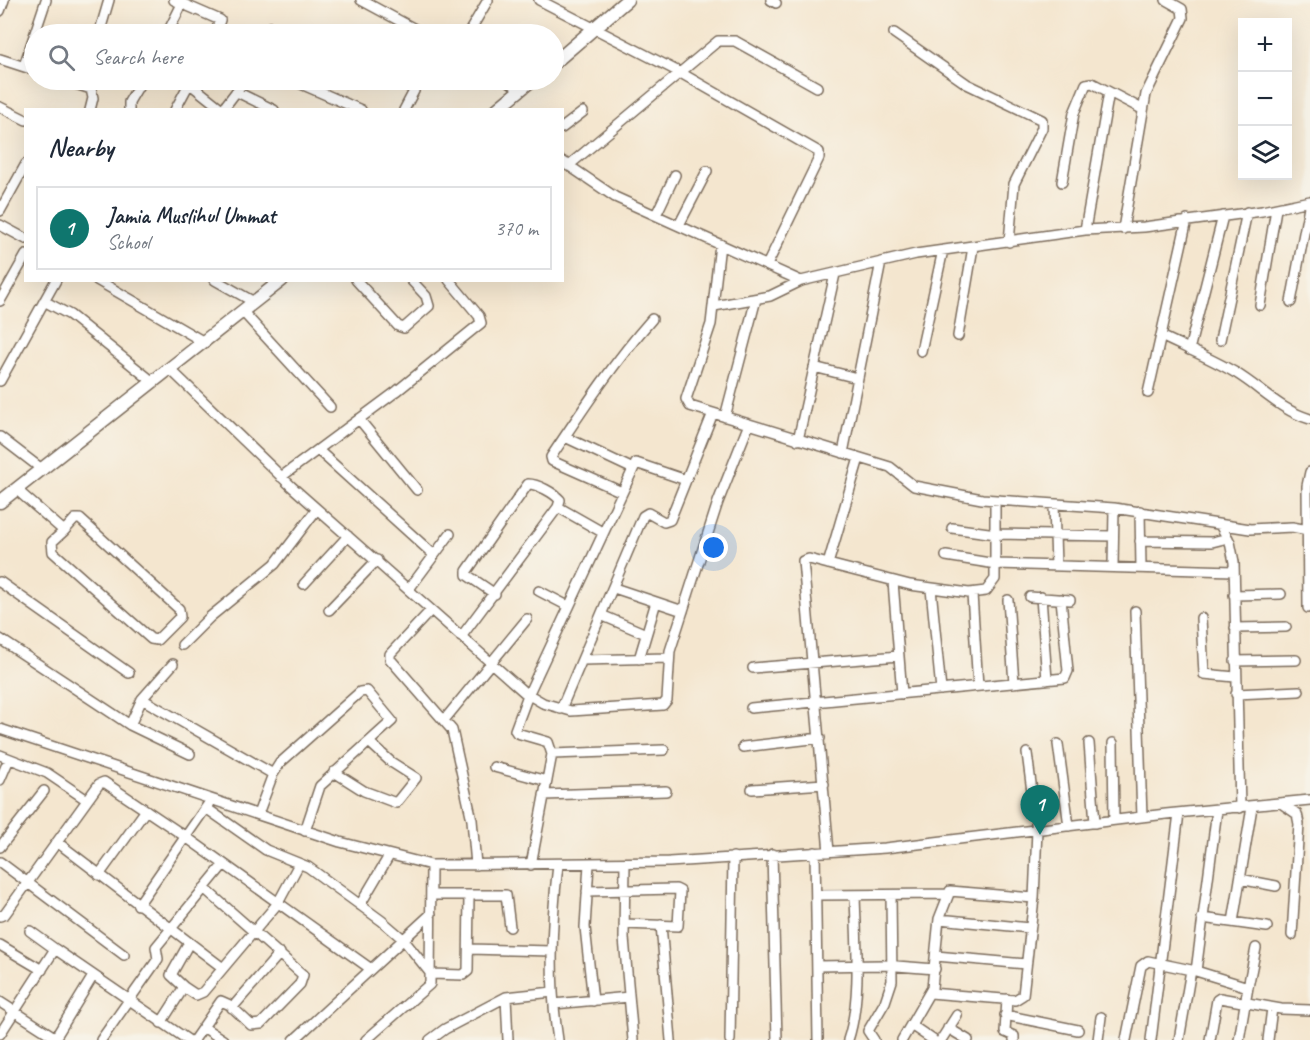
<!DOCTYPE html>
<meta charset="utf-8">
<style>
:root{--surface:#fff;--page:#f6f6f7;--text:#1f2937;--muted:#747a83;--line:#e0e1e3;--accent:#0f766e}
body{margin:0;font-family:Caveat,sans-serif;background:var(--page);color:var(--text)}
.controls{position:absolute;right:18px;top:18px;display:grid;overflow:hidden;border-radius:0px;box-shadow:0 6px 24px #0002}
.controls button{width:54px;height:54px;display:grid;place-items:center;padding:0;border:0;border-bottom:2px solid var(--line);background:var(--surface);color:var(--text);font:30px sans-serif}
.you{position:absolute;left:714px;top:548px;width:21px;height:21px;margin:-15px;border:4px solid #fff;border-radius:50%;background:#1a73e8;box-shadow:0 0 0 9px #1a73e833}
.badge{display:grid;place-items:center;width:39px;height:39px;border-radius:50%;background:var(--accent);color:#fff;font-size:20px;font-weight:700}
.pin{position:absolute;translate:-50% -50px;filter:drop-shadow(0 2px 3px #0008)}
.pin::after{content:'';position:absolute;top:32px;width:21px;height:18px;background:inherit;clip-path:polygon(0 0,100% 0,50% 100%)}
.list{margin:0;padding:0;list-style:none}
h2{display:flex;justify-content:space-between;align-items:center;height:78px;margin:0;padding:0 24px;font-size:26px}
h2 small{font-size:20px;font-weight:400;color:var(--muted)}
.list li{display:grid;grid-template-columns:39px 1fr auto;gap:18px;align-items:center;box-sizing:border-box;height:84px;margin:0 12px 12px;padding:0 12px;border:2px solid var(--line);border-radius:0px}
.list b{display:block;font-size:22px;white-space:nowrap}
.list p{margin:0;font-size:20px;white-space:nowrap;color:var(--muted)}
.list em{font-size:20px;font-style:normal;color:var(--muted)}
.icon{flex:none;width:33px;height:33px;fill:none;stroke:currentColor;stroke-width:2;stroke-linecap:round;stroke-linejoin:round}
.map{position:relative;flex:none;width:1310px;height:1040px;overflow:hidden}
.search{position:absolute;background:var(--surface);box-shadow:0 6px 24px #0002;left:24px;top:24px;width:540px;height:66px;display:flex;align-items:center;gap:15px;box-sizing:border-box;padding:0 21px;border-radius:33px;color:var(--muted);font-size:22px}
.panel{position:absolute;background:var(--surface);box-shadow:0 6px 24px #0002;left:24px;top:108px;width:540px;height:174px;border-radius:0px}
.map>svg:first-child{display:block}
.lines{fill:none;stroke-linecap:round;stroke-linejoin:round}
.minor-casing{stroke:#7c6c5c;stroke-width:12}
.tertiary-casing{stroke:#7c6c5c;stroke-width:15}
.minor{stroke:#fff;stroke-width:9}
.tertiary{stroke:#fff;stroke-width:12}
</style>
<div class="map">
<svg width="1310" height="1040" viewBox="0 0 1310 1040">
<rect width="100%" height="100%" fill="#f7f3e8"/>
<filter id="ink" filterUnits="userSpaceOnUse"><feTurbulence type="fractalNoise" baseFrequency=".0167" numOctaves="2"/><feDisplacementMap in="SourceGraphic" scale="12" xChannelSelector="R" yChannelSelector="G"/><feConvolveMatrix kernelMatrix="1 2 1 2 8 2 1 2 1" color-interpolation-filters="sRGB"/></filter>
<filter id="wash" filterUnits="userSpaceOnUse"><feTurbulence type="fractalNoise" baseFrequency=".008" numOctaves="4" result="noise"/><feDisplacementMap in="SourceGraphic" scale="24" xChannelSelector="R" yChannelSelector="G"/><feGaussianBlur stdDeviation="1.35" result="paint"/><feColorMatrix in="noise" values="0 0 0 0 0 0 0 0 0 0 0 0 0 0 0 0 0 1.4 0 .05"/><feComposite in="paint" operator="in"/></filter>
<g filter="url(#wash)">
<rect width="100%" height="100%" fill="#f4e6cf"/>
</g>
<g filter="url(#ink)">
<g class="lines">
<defs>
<path id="minor" d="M 174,0 L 220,20 L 215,34
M 361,0 L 424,34
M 539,0 L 679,72 L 819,152 L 819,158 L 767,265
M 771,0 L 776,3
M 0,11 L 4,0
M 894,33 L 967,84 L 1042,120 L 1042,128 L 1014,184 L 1009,242
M 99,34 L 109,0
M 167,34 L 182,4
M 264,34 L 270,27 L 288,34
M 468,34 L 488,0
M 0,59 L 34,70
M 24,66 L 46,0
M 63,80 L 91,89 L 93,98 L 90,110
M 292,80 L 361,110
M 392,80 L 411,87 L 414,91 L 404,110
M 507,80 L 520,89
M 189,83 L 223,110
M 237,92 L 274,110
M 0,107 L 26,120
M 223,109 L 245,80
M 129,110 L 129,102 L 142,80
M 175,110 L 191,80
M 562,128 L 583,112
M 562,161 L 615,197 L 801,281 L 916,254 L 1085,230 L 1144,227 L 1262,211 L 1310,201 L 1291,302
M 568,166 L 718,41 L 735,41 L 817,87
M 1062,182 L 1074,113 L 1086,84 L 1092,83 L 1142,109
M 0,211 L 26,164
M 656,215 L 675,175
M 0,225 L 26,239
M 679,225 L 707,171
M 1123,229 L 1146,94 L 1183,18 L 1182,9 L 1166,0
M 1085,230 L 1109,92
M 720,244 L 711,324 L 686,399 L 690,406 L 890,467 L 914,486 L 982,499 L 1114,508 L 1250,529 L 1292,527 L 1308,530
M 97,280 L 204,342
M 215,280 L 254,302
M 356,280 L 398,326 L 404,328 L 429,306 L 426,296 L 411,280
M 0,301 L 26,255
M 44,301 L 70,315 L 153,382
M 1260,305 L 1276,209
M 714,306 L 770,296 L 801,281
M 243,312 L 330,407
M 958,336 L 973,247
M 1161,336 C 1186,348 1212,359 1236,373 C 1262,389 1280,410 1310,419
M 1220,340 L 1247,212
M 1189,350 L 1223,216
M 921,351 L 943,250
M 814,367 L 857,378
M 170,369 L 291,486 L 524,692 L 543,703 L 571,711 L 663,705 L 667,700 L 670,651 L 718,502 L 749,424
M 0,381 L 56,280
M 1148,393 L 1187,220
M 725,417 L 756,299
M 359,419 L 417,490
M 0,437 L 43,470
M 565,437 L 633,469
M 798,440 L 835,274
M 318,450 L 434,555
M 843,453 L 881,262
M 281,477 L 397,391 L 481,323 L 479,316 L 449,280
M 17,490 L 64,531 L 52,542 L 53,552 L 151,639 L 157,640 L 180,617 L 179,609 L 80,519 L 75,519 L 64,531
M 622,492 L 552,461 L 551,457 C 583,409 614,362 652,319
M 1054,505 L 1056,565
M 1140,511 L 1141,568
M 1220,525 L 1230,542 L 1234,562 L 1240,808
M 952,528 L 996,534 L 1113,536
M 1140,541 L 1212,542 L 1228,538
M 946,556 L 996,564 L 1234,571
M 828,564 L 859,458
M 1113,567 L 1114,508
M 0,582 L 129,673
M 893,582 L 902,694
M 304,584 L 348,536
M 614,588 L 683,611
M 409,589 L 450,534
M 931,589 L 941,690
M 539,591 L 568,606
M 495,594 L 467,575 L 467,571 L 528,484 C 538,484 554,493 560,500 L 558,507 L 602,532
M 972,594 L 978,686
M 1234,595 L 1281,594
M 1030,597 L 1070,600
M 1041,597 L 1047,680
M 1008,600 L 1014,683
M 1308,608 L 1307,486 L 1310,472
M 329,610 L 377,560
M 431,610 L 390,654 L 390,659 L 452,730 L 472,820 L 476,865
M 1135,611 L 1142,817
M 601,615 L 646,634
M 1201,618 L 1204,674 L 1235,677
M 1235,628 L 1286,627
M 461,637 L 558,507
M 0,639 L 130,725 L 190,754
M 182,645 L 210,617 L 275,564 L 317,509
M 639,659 L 656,602
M 582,660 L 668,658
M 1235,661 L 1296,660
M 753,668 L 899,656
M 1236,694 L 1299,691
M 142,699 L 273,774
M 751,708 L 1065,678 L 1068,671 L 1061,599
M 561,709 L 643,516 L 648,513 L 664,522 L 670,520 L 713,413
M 445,719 L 527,619
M 130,725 L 142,699 L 173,664
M 0,729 L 340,842 L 431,865 L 669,862 L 885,848 L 1166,814 L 1310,800
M 1089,743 L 1095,823
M 1113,743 L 1114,820
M 1058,744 L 1069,826
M 743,747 L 820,738
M 552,754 L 664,750
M 0,755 L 47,773 L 87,800
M 494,767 L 547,781
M 334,772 L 364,791 L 396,803 L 416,778 L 391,762 L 369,742
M 0,780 L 9,759
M 752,789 L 824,784
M 544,795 L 666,791
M 1281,803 L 1297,814 L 1299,824 L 1292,935
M 206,808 L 266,850 L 308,867 L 382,921 L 403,939 L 431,974 L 463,975 L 468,971 L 469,895
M 258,814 L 273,774 L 280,763 L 360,692 L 367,691 L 392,721 L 320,786 L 305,831
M 57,842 L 223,968
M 0,847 L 44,791
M 815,852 L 818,1040
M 829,852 L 803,561 L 809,559 L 910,585 L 969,593 L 986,591 L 995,579 L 995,500
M 772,854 L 777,1040
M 0,862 L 124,955
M 625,863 L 624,938 L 633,1040
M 589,864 L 585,927 L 593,1001
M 531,865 L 552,754 L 548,742 L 517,733 L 515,730 L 528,695 L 636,463 L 686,480
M 558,865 C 551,923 549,982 558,1040
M 99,875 L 146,810
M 1240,879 L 1276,886
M 587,891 L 676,889 L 680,891 L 678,926 L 624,924
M 431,895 L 506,895 L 510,927
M 816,895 L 948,894
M 138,905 L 209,803
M 360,905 L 389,856
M 0,916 L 5,914 L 99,784 L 104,782 L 186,837 L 371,969
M 1202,918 L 1267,927
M 939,919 L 1030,928
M 1233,922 L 1252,807
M 661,925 L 671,1040
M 30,931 L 55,949
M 0,945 L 42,970
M 469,949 L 552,951
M 936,956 L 1026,964
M 817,966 L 884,965 L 935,969
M 1196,971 L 1217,810
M 184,987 L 171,975 L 189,943
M 1248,987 L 1256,948
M 930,993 L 1015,1000 L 1023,995 L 1034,898 L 1037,830 L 1027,753
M 506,997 L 508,1040
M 1007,999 L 1005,1032 L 1014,1036 L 1014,1040
M 0,1002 L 56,1038
M 554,1004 L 629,997
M 232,1008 L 280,953
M 1005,1015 L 1078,1030
M 161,1023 L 184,987 L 196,995 L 203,992 L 278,903 L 299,864
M 911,1025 L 933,1040
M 203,1027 L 223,1040
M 948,1028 L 968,1040
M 0,1034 L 55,949 L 188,1040
M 54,1040 L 93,976
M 101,1040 L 158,959 L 156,947 L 224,864
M 194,1040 L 221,1001 L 230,1005 L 251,1025 L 261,1024 L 300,984 L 303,975 L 204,888
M 294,1040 L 431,914
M 366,1040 L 430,984 L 431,865
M 430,1040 L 445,1029 L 506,997 L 553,992
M 730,1040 L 733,857
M 848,1040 C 862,998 856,939 855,895
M 874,1040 L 868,1031 L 885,1002 L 892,981 L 891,895
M 902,1040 L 932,988 L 939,919 L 950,891 L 1034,898
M 941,1040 L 957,1015
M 1098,1040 L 1101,1017
M 1126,1040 L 1141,966 L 1148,961 L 1196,971 L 1248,987 L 1239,1040
M 1151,1040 L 1179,813
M 1179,1040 L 1191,970
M 1210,1040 L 1217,1000 L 1220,998 L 1281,1009 L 1310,1010
M 1268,1040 L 1272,1008"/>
<path id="tertiary" d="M 554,63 L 627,0
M 496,110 L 532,80
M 0,502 L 282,280"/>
</defs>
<use href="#minor" class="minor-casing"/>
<use href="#tertiary" class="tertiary-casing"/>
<use href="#minor" class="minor"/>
<use href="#tertiary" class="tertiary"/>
</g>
</g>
</svg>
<div class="controls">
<button>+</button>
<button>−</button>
<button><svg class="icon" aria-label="layers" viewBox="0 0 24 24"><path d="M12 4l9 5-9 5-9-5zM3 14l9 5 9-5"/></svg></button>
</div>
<div class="you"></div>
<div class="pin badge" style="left:1040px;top:835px">1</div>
<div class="search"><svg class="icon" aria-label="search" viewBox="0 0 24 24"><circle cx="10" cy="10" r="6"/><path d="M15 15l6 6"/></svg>Search here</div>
<section class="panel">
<h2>Nearby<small></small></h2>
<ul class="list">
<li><span class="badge">1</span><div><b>Jamia Muslihul Ummat</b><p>School</p></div><em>370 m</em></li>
</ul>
</section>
</div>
